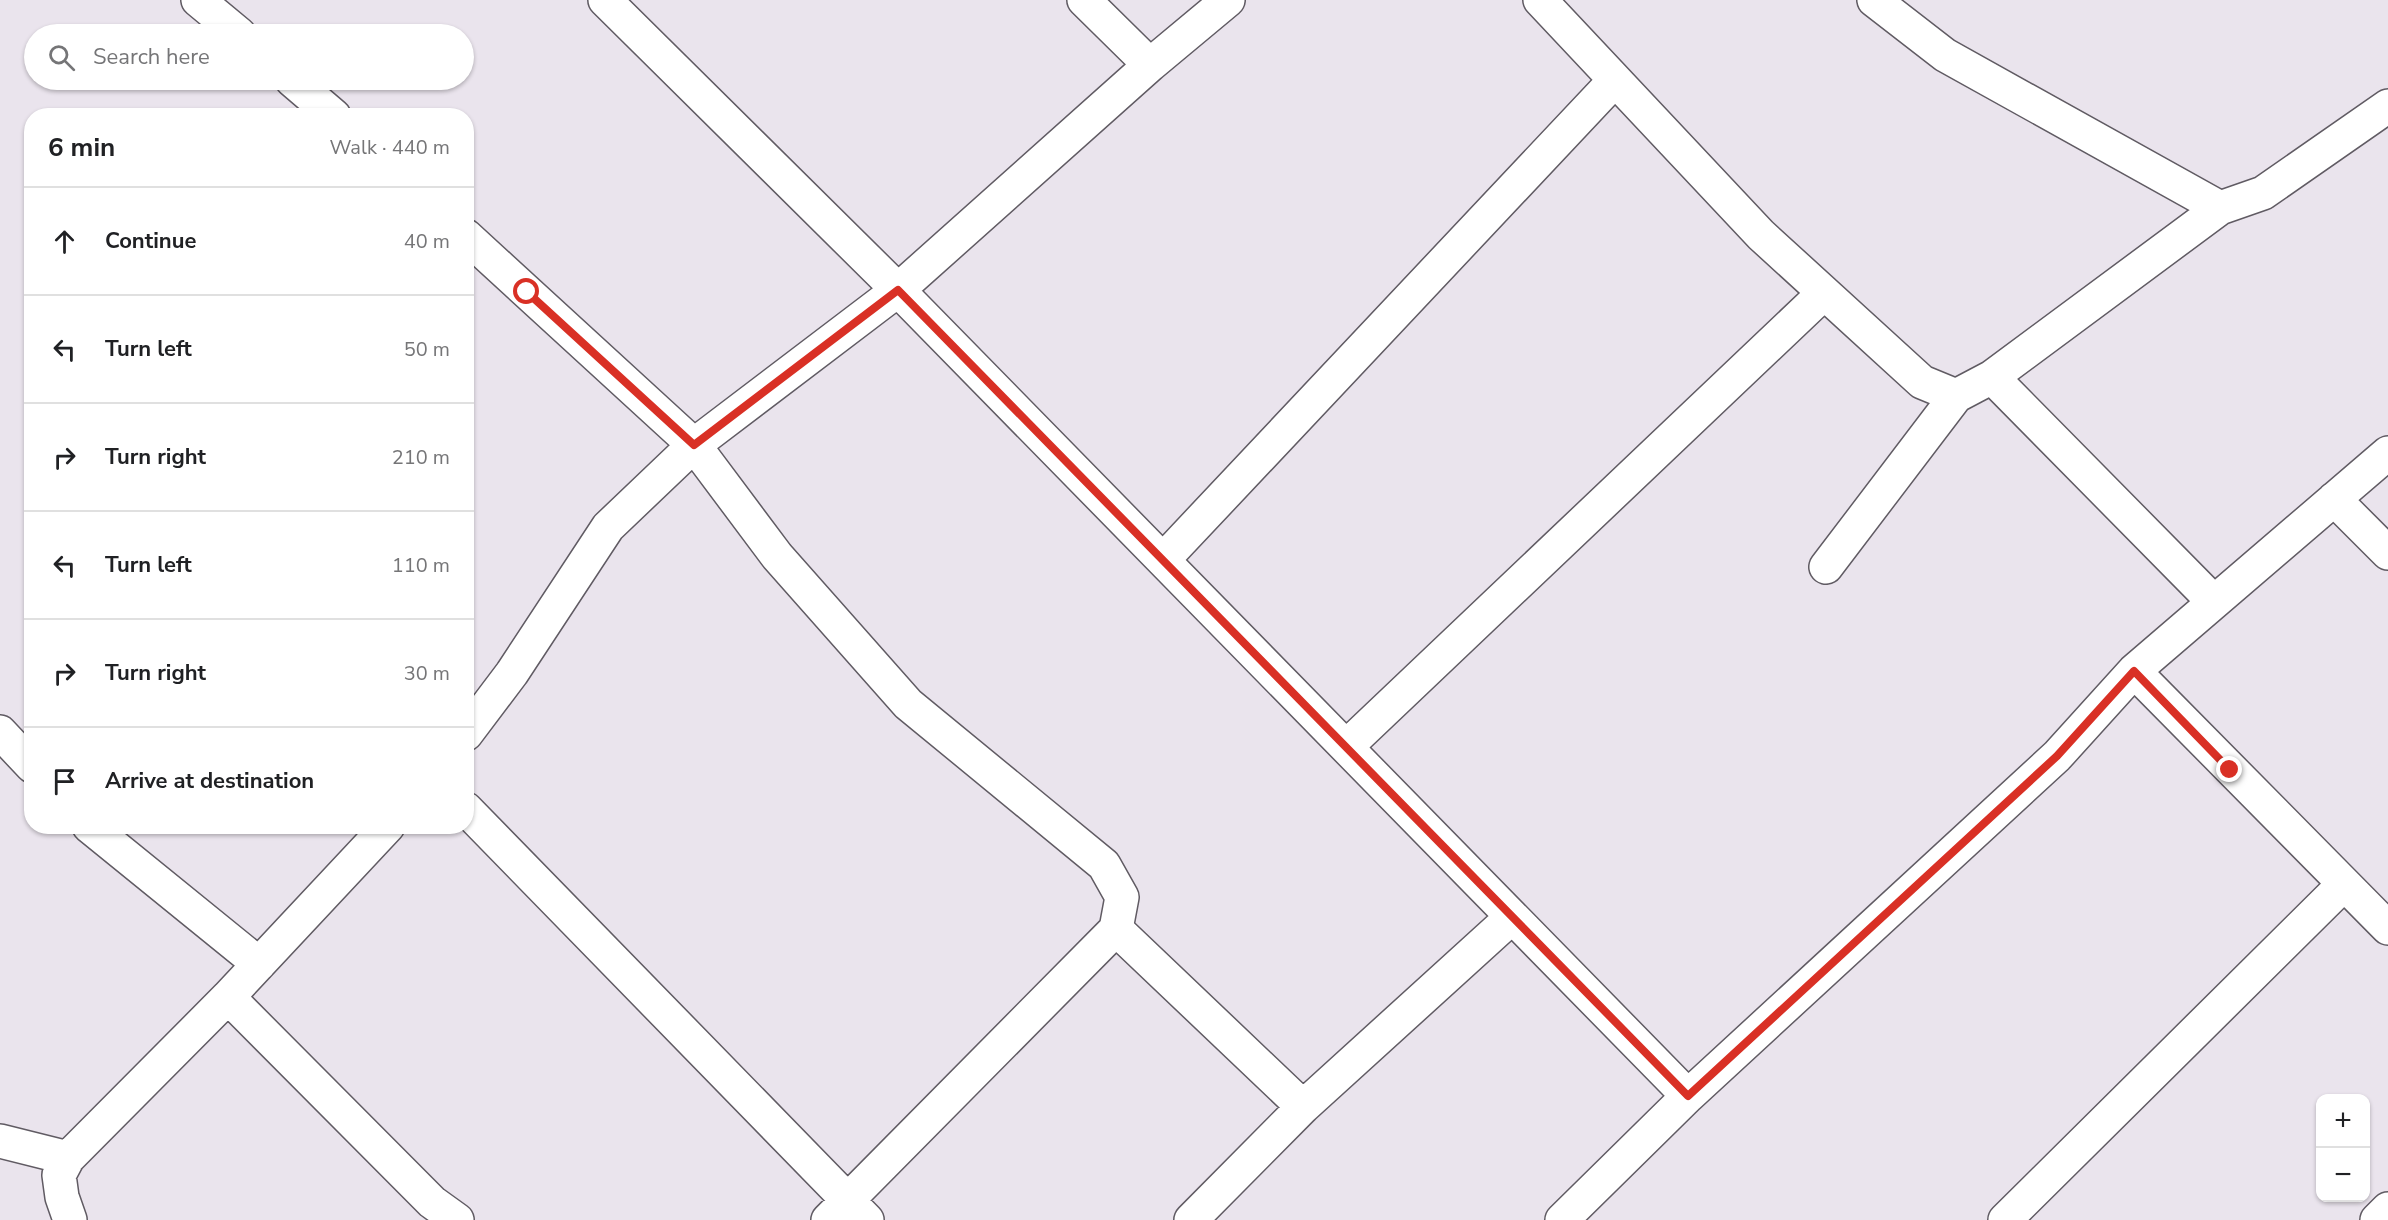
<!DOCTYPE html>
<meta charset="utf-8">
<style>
:root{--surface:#fff;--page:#f6f6f6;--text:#202124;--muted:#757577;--line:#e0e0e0}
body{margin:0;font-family:"Nunito Sans",sans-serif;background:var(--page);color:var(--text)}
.controls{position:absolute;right:18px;bottom:18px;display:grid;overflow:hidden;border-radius:12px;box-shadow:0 2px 4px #0004}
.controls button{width:54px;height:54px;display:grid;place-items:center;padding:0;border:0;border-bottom:2px solid var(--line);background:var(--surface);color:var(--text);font:30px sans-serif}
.stop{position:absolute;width:18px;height:18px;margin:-14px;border:4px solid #d93025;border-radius:50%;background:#fff}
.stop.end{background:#d93025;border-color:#fff;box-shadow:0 2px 6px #0008}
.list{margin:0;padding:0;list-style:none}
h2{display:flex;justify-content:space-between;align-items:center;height:78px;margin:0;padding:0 24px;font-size:26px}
h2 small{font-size:20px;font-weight:400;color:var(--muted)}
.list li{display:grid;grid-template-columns:39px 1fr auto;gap:18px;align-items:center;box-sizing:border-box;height:108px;padding:0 24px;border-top:2px solid var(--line)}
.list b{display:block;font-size:22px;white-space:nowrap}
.list em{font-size:20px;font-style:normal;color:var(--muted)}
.icon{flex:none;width:33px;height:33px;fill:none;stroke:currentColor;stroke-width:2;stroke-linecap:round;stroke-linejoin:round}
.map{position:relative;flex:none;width:2388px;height:1220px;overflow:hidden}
.search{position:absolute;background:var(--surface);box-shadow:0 2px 4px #0004;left:24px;top:24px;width:450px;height:66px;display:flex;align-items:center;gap:15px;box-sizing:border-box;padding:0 21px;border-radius:33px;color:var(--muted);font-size:22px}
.panel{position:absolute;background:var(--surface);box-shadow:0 2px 4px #0004;left:24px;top:108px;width:450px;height:726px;border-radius:24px}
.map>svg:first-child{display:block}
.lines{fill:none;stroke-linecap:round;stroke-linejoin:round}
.street-casing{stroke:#605b63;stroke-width:36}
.street{stroke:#fff;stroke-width:33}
.route{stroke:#d93025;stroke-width:8}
</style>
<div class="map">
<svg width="2388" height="1220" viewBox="0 0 2388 1220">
<rect width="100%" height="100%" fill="#eae4ed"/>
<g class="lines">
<defs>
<path id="street" d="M 198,0 L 239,34
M 605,0 L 898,290 L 1688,1096
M 1084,0 L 1150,65
M 1540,0 L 1761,235 L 1922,382 L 1956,396
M 1874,0 L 1945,55 L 2220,208
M 292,80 L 334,116
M 466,236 L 694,445 L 777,556 L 908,704 L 1104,865 L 1122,897 L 1116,929 L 828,1220
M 1992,377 L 2213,601
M 2334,499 L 2388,553
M 1163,560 L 1615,80
M 1826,567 L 1956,396 L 1992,377 L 2220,208 L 2263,193 L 2388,106
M 2134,671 L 2388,928
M 0,732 L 32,766
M 466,734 L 512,673 L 608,527 L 694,445 L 898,290 L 1150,65 L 1228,0
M 1346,747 L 1824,293
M 466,809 L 867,1220
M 89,826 L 259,964
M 1116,929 L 1303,1107
M 228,997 L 432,1202 L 457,1220
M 0,1141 L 68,1158
M 70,1220 L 62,1197 L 59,1175 L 68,1158 L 228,997 L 388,826
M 1191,1220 L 1303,1107 L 1512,917
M 1562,1220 L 1688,1096 L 2057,756 L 2134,671 L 2388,453
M 2005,1220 L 2344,884
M 2377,1220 L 2388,1209"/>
</defs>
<use href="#street" class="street-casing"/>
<use href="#street" class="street"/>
</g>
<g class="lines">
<path class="route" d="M 527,292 L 694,445 L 898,290 L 1688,1096 L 2057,756 L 2134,671 L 2230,770"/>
</g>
</svg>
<div class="controls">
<button>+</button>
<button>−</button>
</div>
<div class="stop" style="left:527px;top:292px"></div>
<div class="stop end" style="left:2230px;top:770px"></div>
<div class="search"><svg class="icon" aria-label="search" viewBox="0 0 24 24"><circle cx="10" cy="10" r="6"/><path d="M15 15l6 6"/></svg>Search here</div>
<section class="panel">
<h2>6 min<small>Walk · 440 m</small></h2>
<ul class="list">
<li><svg class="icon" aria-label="ahead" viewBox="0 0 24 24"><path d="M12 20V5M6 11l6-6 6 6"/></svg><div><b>Continue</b></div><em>40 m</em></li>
<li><svg class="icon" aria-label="left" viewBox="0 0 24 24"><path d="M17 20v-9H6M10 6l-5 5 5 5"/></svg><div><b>Turn left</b></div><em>50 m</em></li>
<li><svg class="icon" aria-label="right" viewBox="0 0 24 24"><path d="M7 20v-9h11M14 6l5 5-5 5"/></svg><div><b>Turn right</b></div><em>210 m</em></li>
<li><svg class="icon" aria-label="left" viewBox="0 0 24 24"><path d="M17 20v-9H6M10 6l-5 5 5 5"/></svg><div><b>Turn left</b></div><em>110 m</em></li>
<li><svg class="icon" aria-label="right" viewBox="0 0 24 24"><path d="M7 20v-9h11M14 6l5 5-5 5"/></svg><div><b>Turn right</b></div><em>30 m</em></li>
<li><svg class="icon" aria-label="arrive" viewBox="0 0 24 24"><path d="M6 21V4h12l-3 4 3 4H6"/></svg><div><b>Arrive at destination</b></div></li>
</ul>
</section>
</div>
